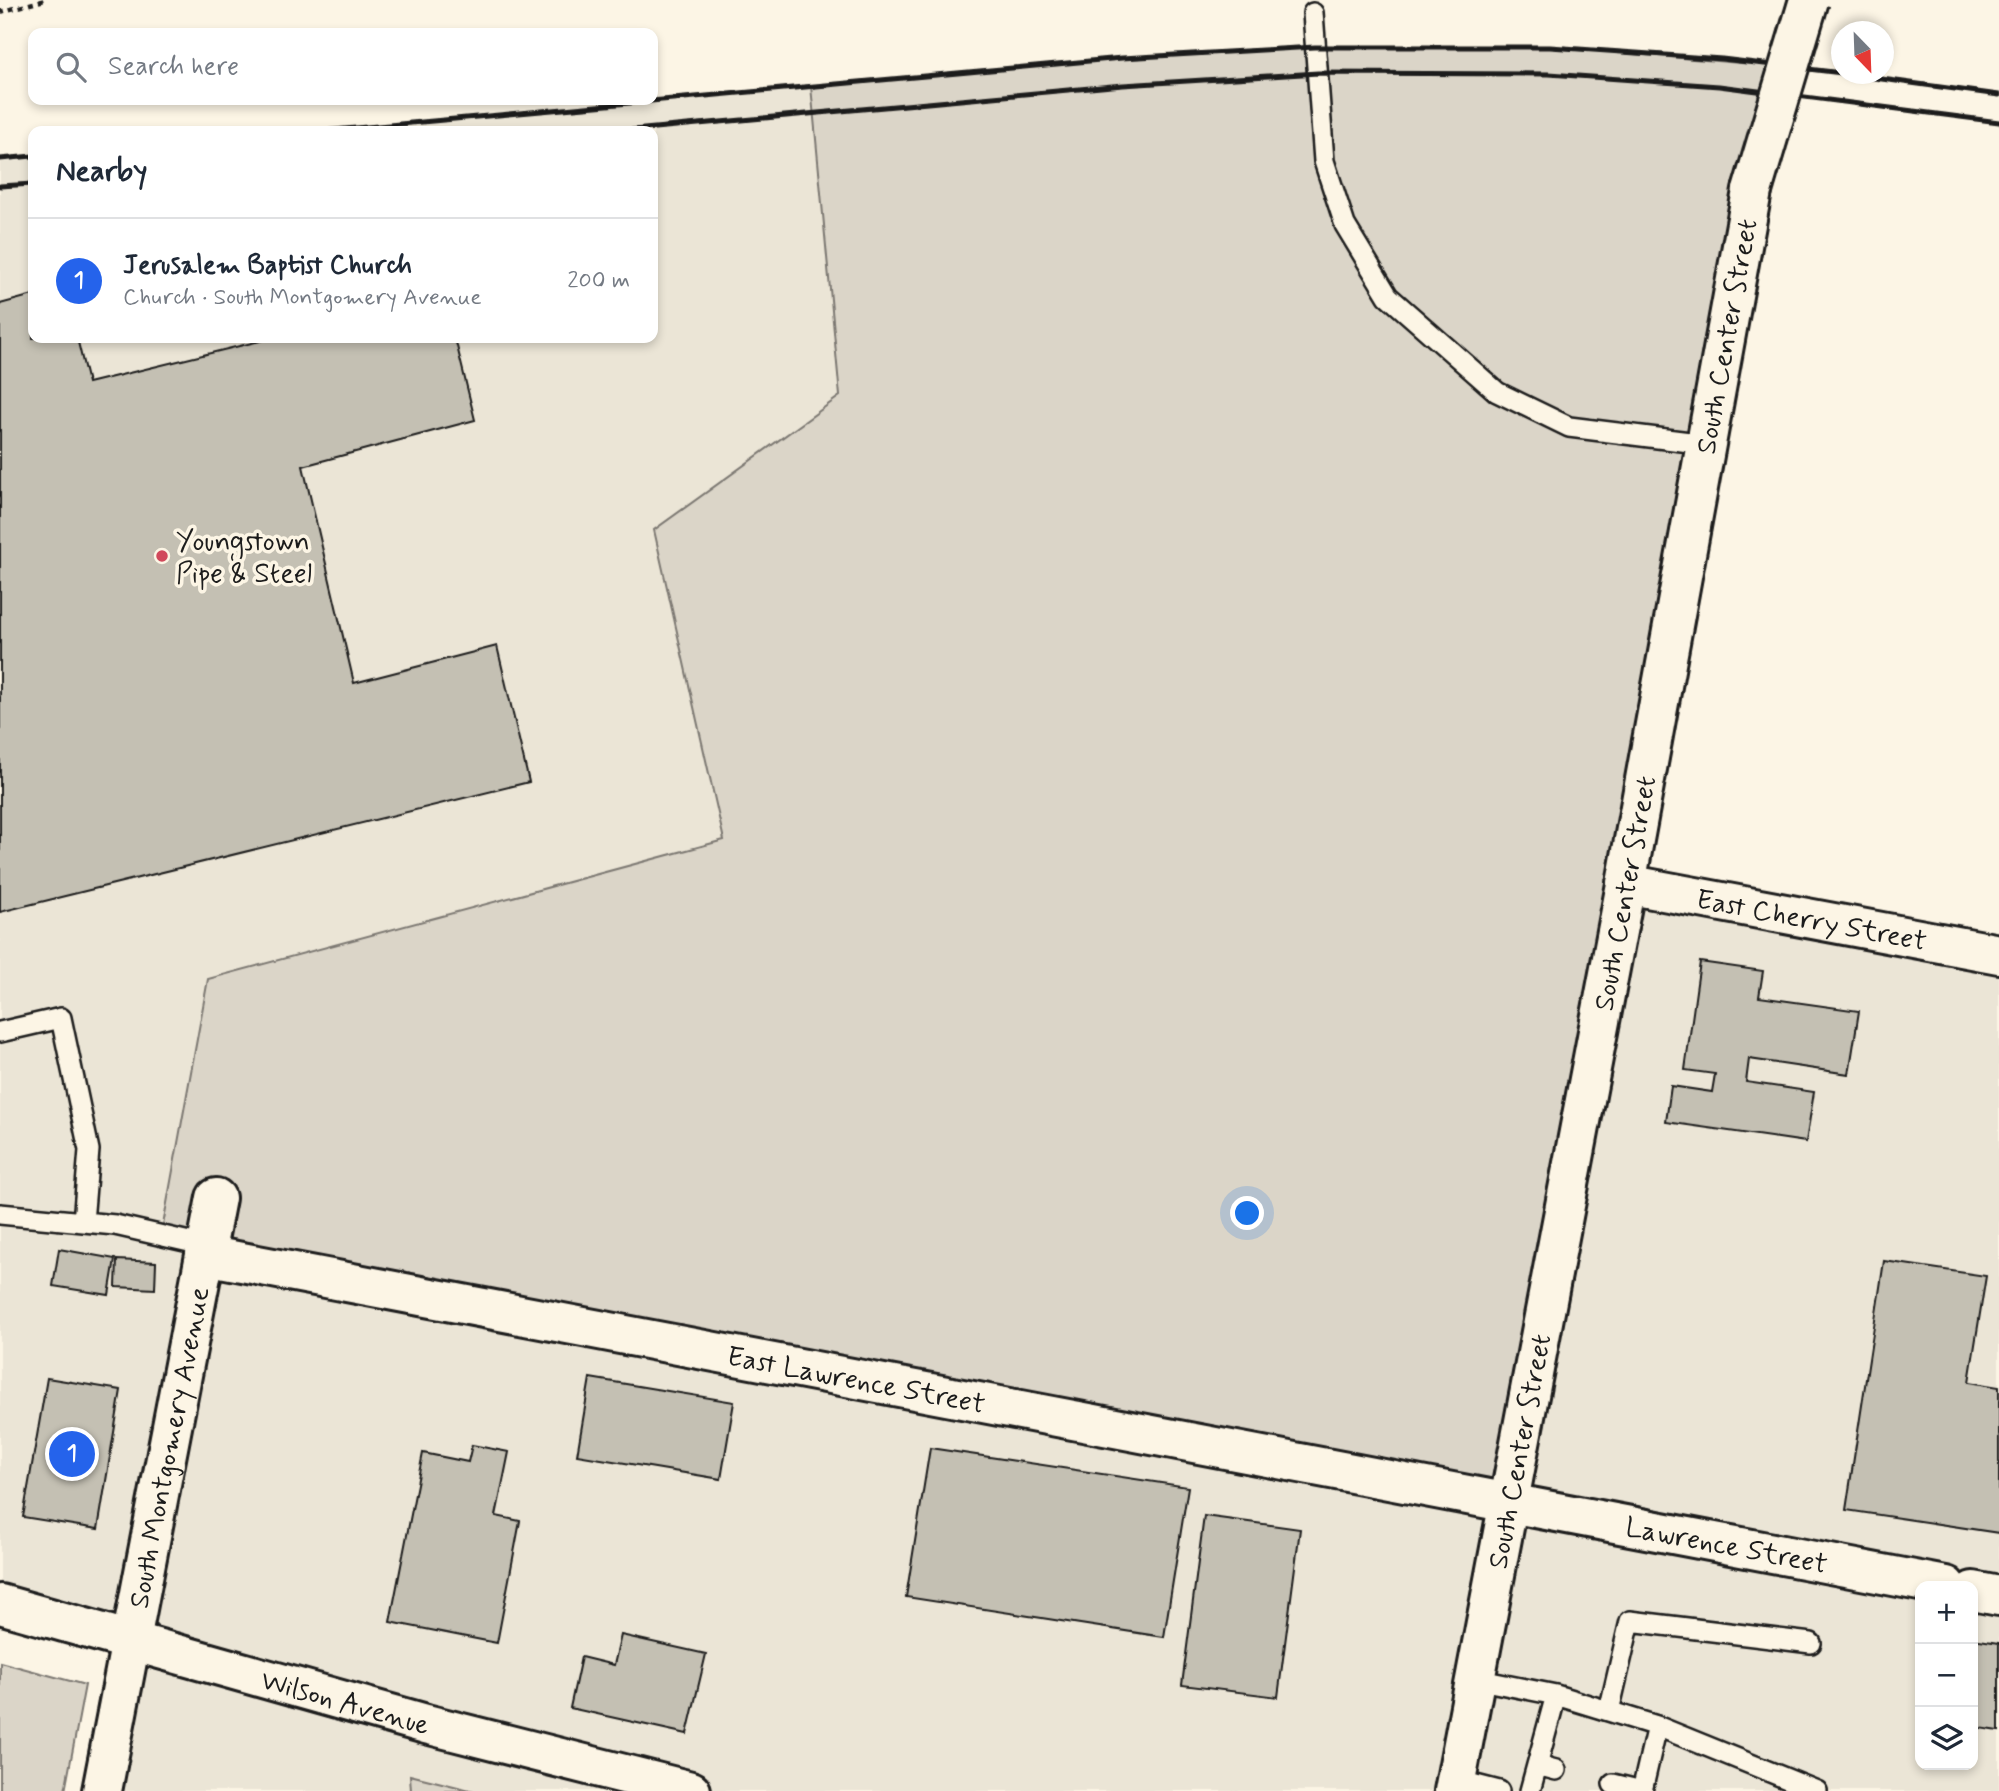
<!DOCTYPE html>
<meta charset="utf-8">
<style>
:root{--surface:#fff;--page:#f2f2f3;--text:#1f2937;--muted:#747a83;--line:#e0e1e3;--accent:#2563eb}
body{margin:0;font-family:Mynerve,sans-serif;background:var(--page);color:var(--text)}
.controls{position:absolute;right:21px;bottom:21px;display:grid;overflow:hidden;border-radius:14px;box-shadow:0 4px 10px #0003}
.controls button{width:63px;height:63px;display:grid;place-items:center;padding:0;border:0;border-bottom:2px solid var(--line);background:var(--surface);color:var(--text);font:35px sans-serif}
.compass{position:absolute;left:1831px;top:21px;width:63px;height:63px;border-radius:50%;background:var(--surface);box-shadow:0 4px 10px #0003;rotate:157deg}
.you{position:absolute;left:1248px;top:1214px;width:24px;height:24px;margin:-18px;border:5px solid #fff;border-radius:50%;background:#1a73e8;box-shadow:0 0 0 10px #1a73e833}
.badge{display:grid;place-items:center;width:46px;height:46px;border-radius:50%;background:var(--accent);color:#fff;font-size:23px;font-weight:700}
.pin{position:absolute;translate:-50% -50%;border:4px solid #fff;box-shadow:0 2px 7px #0006}
.list{margin:0;padding:0;list-style:none}
h2{display:flex;justify-content:space-between;align-items:center;height:91px;margin:0;padding:0 28px;font-size:30px}
h2 small{font-size:23px;font-weight:400;color:var(--muted)}
.list li{display:grid;grid-template-columns:46px 1fr auto;gap:21px;align-items:center;box-sizing:border-box;height:126px;padding:0 28px;border-top:2px solid var(--line)}
.list b{display:block;font-size:26px;white-space:nowrap}
.list p{margin:0;font-size:23px;white-space:nowrap;color:var(--muted)}
.list em{font-size:23px;font-style:normal;color:var(--muted)}
.icon{flex:none;width:38px;height:38px;fill:none;stroke:currentColor;stroke-width:2;stroke-linecap:round;stroke-linejoin:round}
.map{position:relative;flex:none;width:1999px;height:1791px;overflow:hidden}
.search{position:absolute;background:var(--surface);box-shadow:0 4px 10px #0003;left:28px;top:28px;width:630px;height:77px;display:flex;align-items:center;gap:18px;box-sizing:border-box;padding:0 24px;border-radius:14px;color:var(--muted);font-size:26px}
.panel{position:absolute;background:var(--surface);box-shadow:0 4px 10px #0003;left:28px;top:126px;width:630px;height:217px;border-radius:14px}
.map>svg:first-child{display:block}
.built{fill:#ebe5d6;fill-rule:evenodd}
.green{fill:#dbd5c8;stroke:#7c7872;stroke-width:2}
.building{fill:#c4c0b3;stroke:#1c1c1c;stroke-width:2}
.lines{fill:none;stroke-linecap:round;stroke-linejoin:round}
.lane-casing{stroke:#1c1c1c;stroke-width:24}
.street-casing{stroke:#1c1c1c;stroke-width:44}
.secondary-casing{stroke:#1c1c1c;stroke-width:44}
.path{stroke:#1c1c1c;stroke-width:4.5;stroke-dasharray:5 5;stroke-linecap:butt}
.lane{stroke:#fcf5e5;stroke-width:19}
.street{stroke:#fcf5e5;stroke-width:38}
.secondary{stroke:#fcf5e5;stroke-width:38}
.rail{stroke:#1c1c1c;stroke-width:5}
.secondary-bridge-casing{stroke:#1c1c1c;stroke-width:44;stroke-linecap:butt}
.secondary-bridge{stroke:#fcf5e5;stroke-width:38}
.poi-dot{fill:#d1495b;stroke:#fcf5e5;stroke-width:2.5}
.labels{text-anchor:middle;stroke-width:7;stroke-linejoin:round;paint-order:stroke}
.street-label{font-size:28px;fill:#1c1c1c;stroke:#fcf5e5}
.poi-label{font-size:28px;fill:#1c1c1c;stroke:#fcf5e5;text-anchor:start}
</style>
<div class="map">
<svg width="1999" height="1791" viewBox="0 0 1999 1791">
<rect width="100%" height="100%" fill="#fcf5e5"/>
<filter id="ink" filterUnits="userSpaceOnUse"><feTurbulence type="fractalNoise" baseFrequency=".0143" numOctaves="2"/><feDisplacementMap in="SourceGraphic" scale="14" xChannelSelector="R" yChannelSelector="G"/><feConvolveMatrix kernelMatrix="1 2 1 2 8 2 1 2 1" color-interpolation-filters="sRGB"/></filter>
<g filter="url(#ink)">
<path class="built" d="M 811,86 L 840,396 L 654,531 L 724,840 L 208,979 L 1626,884 L 1999,954 L 1999,1791 L 102,1791 L 130,1640 L 0,1604 L 0,159 L 33,156 L 33,338 L 653,338 L 653,131 L 323,131 ZM 1920,1586 L 1973,1586 L 1973,1765 L 1920,1765 Z"/>
<path class="green" d="M 1315,47 L 1550,47 L 1789,67 L 1508,1503 L 161,1236 L 208,979 L 724,840 L 654,530 L 840,396 L 811,86 L 1122,58 Z
M 0,1662 L 85,1685 L 65,1791 L 0,1791 Z
M 410,1775 L 474,1791 L 411,1791 Z"/>
<path class="building" d="M 33,295 L 33,338 L 77,338 L 88,383 L 272,338 L 455,338 L 475,420 L 303,466 L 354,683 L 497,646 L 529,782 L 0,912 L 0,304 Z
M 1700,962 L 1763,971 L 1759,997 L 1859,1011 L 1849,1074 L 1749,1059 L 1746,1082 L 1814,1092 L 1806,1142 L 1666,1122 L 1671,1086 L 1712,1092 L 1715,1074 L 1685,1070 Z
M 59,1249 L 115,1259 L 109,1295 L 53,1286 Z
M 117,1260 L 156,1262 L 155,1289 L 116,1287 Z
M 1884,1261 L 1986,1276 L 1969,1382 L 1999,1387 L 1999,1533 L 1846,1510 Z
M 47,1378 L 121,1390 L 98,1529 L 23,1517 Z
M 590,1378 L 734,1402 L 721,1479 L 577,1455 Z
M 472,1445 L 509,1452 L 496,1516 L 520,1521 L 497,1643 L 390,1622 L 423,1453 L 468,1462 Z
M 930,1448 L 1188,1487 L 1164,1637 L 906,1597 Z
M 1204,1516 L 1300,1529 L 1278,1697 L 1182,1685 Z
M 621,1635 L 706,1654 L 687,1734 L 570,1708 L 581,1657 L 614,1665 Z
M 1973,1639 L 1999,1643 L 1999,1731 L 1973,1727 Z"/>
<g class="lines">
<defs>
<path id="lane" d="M 1313,13 L 1324,161 L 1345,225 L 1388,296 L 1497,392 L 1569,427 L 1706,444
M 0,1032 L 61,1018 L 89,1150 L 83,1222
M 0,1214 L 115,1225 L 207,1246
M 1475,1679 L 1556,1695 L 1657,1726 L 1642,1791 L 1613,1784
M 1609,1711 L 1630,1621 L 1811,1643
M 1657,1726 L 1817,1791
M 1537,1765 L 1556,1770
M 1456,1780 L 1499,1791
M 1530,1791 L 1556,1695"/>
<g id="street">
<path id="s1" d="M 1626,884 L 1999,954"/>
<path id="s2" d="M 205,1255 L 1946,1586"/>
<path d="M 1973,1591 L 1999,1596"/>
<path id="s3" d="M 102,1791 L 216,1198"/>
</g>
<g id="secondary">
<path id="s4" d="M 0,1604 L 426,1724 L 691,1791"/>
<path id="s5" d="M 1454,1791 L 1626,884 L 1752,191"/>
</g>
</defs>
<use href="#lane" class="lane-casing"/>
<use href="#street" class="street-casing"/>
<use href="#secondary" class="secondary-casing"/>
<path class="path" d="M 0,12 L 45,0"/>
<use href="#lane" class="lane"/>
<use href="#street" class="street"/>
<use href="#secondary" class="secondary"/>
<path class="rail" d="M 1845,74 L 1999,95
M 323,131 L 1122,58 L 1315,47 L 1550,47 L 1722,59 L 1842,73
M 622,131 L 1123,85 L 1318,73 L 1549,74 L 1719,86 L 1999,122
M 0,159 L 33,156
M 0,186 L 33,184"/>
<defs>
<path id="secondary-bridge" d="M 1752,191 L 1809,0"/>
</defs>
<use href="#secondary-bridge" class="secondary-bridge-casing"/>
<use href="#secondary-bridge" class="secondary-bridge"/>
</g>
</g>
<circle class="poi-dot" cx="162" cy="556" r="7"/>
<g class="labels">
<g class="street-label">
<text dy="10" stroke="none"><textPath href="#s5" startOffset="1480">South Center Street</textPath></text>
<text dy="10" stroke="none"><textPath href="#s5" startOffset="914">South Center Street</textPath></text>
<text dy="10" stroke="none"><textPath href="#s1" startOffset="189">East Cherry Street</textPath></text>
<text dy="10" stroke="none"><textPath href="#s2" startOffset="663">East Lawrence Street</textPath></text>
<text dy="10" stroke="none"><textPath href="#s3" startOffset="350">South Montgomery Avenue</textPath></text>
<text dy="10" stroke="none"><textPath href="#s5" startOffset="346">South Center Street</textPath></text>
<text dy="10" stroke="none"><textPath href="#s2" startOffset="1549">Lawrence Street</textPath></text>
<text dy="10" stroke="none"><textPath href="#s4" startOffset="359">Wilson Avenue</textPath></text>
</g>
<g class="poi-label">
<text x="176" y="550">Youngstown<tspan x="176" dy="32">Pipe &amp; Steel</tspan></text>
</g>
</g>
</svg>
<div class="controls">
<button>+</button>
<button>−</button>
<button><svg class="icon" aria-label="layers" viewBox="0 0 24 24"><path d="M12 4l9 5-9 5-9-5zM3 14l9 5 9-5"/></svg></button>
</div>
<svg class="compass" viewBox="-18 -18 36 36"><path d="M0-13l5 13h-10z" fill="#e53935"/><path d="M0 13l5-13h-10z" fill="#747a83"/></svg>
<div class="you"></div>
<div class="pin badge" style="left:72px;top:1454px">1</div>
<div class="search"><svg class="icon" aria-label="search" viewBox="0 0 24 24"><circle cx="10" cy="10" r="6"/><path d="M15 15l6 6"/></svg>Search here</div>
<section class="panel">
<h2>Nearby<small></small></h2>
<ul class="list">
<li><span class="badge">1</span><div><b>Jerusalem Baptist Church</b><p>Church · South Montgomery Avenue</p></div><em>200 m</em></li>
</ul>
</section>
</div>
